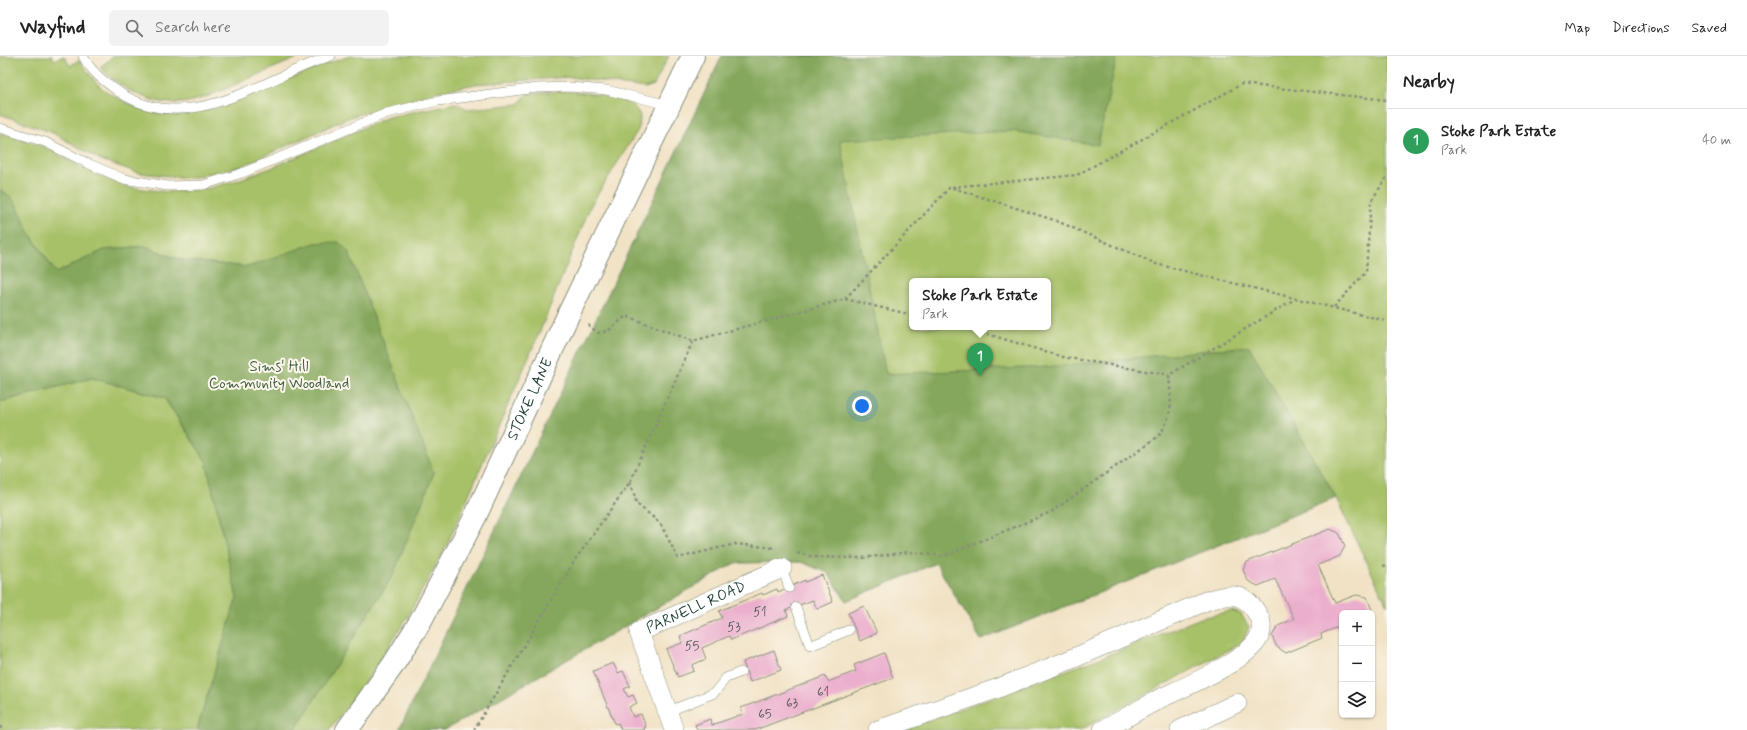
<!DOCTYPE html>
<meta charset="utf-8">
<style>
:root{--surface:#fff;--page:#f2f2f2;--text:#222;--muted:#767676;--line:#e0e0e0;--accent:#111827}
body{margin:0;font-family:Mynerve,sans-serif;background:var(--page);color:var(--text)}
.controls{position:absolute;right:12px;bottom:12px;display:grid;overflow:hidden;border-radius:6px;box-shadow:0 1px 3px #0004}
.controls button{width:36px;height:36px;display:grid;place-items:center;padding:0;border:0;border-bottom:1px solid var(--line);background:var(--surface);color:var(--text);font:20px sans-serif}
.you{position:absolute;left:862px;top:350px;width:14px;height:14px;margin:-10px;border:3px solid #fff;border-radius:50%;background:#1a73e8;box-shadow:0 0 0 6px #1a73e833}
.badge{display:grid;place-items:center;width:26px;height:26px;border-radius:50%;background:var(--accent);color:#fff;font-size:13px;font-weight:700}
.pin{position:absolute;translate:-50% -33px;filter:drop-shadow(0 1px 2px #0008)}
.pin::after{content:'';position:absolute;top:21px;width:14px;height:12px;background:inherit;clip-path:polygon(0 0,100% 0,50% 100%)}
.popup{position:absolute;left:909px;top:222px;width:142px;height:52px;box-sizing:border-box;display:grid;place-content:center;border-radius:6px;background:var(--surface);filter:drop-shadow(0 1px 3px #0005);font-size:13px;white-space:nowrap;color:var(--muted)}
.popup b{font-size:15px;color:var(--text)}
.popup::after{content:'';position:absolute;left:50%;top:100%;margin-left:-8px;border:8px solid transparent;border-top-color:var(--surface)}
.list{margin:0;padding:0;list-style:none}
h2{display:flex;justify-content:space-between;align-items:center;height:52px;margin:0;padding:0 16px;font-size:17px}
h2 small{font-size:13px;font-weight:400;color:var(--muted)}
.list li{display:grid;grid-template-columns:26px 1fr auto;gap:12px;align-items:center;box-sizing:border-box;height:64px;padding:0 16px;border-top:1px solid var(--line)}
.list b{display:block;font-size:15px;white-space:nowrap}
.list p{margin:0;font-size:13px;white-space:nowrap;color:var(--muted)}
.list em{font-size:13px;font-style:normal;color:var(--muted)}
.icon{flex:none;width:22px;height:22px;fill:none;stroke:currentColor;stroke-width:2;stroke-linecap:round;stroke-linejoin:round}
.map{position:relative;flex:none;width:1387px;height:674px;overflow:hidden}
header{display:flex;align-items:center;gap:24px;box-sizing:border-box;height:56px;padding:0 20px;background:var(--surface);border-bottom:1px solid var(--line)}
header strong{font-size:19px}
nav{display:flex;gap:22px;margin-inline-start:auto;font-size:14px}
.search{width:280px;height:36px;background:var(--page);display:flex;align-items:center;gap:10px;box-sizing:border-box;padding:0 14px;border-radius:6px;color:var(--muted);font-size:15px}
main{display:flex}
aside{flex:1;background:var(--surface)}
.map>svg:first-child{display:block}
.green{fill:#a7c168;stroke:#637f4e;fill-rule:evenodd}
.forest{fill:#85a75c;stroke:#527248}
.building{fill:#ebaecd}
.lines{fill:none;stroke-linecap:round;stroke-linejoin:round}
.service-casing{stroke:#88907c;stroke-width:10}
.minor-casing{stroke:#88907c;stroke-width:20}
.tertiary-casing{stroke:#88907c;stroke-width:24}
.path{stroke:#88907c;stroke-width:2.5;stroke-dasharray:3 3;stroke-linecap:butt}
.service{stroke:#fff;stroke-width:9}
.minor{stroke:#fff;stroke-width:19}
.tertiary{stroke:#fff;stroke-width:22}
.labels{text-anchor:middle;stroke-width:4;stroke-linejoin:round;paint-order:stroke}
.number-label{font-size:13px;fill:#52595a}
.park-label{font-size:15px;fill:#415e41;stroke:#fbf7ec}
.street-label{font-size:15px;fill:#1f3d34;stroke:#fbf7ec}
</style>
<header>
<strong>Wayfind</strong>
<div class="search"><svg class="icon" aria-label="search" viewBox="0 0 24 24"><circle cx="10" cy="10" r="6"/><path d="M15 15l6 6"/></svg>Search here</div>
<nav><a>Map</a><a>Directions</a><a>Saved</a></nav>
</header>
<main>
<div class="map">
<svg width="1387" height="674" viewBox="0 0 1387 674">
<rect width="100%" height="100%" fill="#fbf7ec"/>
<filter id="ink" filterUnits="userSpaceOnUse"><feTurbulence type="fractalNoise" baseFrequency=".025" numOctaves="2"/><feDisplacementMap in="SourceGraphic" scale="8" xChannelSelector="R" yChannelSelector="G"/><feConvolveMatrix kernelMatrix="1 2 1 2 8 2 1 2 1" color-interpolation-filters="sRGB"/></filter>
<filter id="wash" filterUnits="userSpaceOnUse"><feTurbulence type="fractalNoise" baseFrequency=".012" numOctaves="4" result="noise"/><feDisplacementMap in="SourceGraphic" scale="16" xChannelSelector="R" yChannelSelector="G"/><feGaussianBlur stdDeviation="0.9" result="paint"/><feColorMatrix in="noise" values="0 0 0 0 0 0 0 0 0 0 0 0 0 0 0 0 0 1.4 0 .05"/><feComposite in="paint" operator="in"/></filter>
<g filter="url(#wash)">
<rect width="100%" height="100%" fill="#f1e2c5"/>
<path class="green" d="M 0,0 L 52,0 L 53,4 L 64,0 L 70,10 L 79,4 L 95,25 L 104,34 L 123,45 L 140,53 L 159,58 L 184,58 L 222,51 L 326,8 L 350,0 L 669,0 L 654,29 L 645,32 L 570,21 L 476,28 L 436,36 L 350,61 L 242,110 L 189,122 L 139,117 L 101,104 L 53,77 L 0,58 Z
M 114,0 L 302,0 C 282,8 263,17 243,25 C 225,33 207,42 188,46 C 155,52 122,34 100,11 Z
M 722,0 L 1387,0 L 1387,549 L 1336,442 L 981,584 L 936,507 L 846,545 L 828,517 L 801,506 L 735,507 L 445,674 L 400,674 L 499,478 ZM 912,225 L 1048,225 L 1048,271 L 912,271 Z
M 563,35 C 582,37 623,39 636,53 C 642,59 640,66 638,74 L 591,149 L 540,275 L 447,489 L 408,560 L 370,620 L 329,674 L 295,674 L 393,519 L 273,203 L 248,211 L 180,204 L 145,190 L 104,194 L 56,217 C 47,203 38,190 29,176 C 20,160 19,143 0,134 L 0,77 L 28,85 L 47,92 L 88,115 L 128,131 L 167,136 L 206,133 L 232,126 L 271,112 L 388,61 L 456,47 L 467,53 L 519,48 L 527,38 Z
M 92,322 L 164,342 L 206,405 L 237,542 L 197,674 L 0,674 L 0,346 Z
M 1231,555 L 1241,558 L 1249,571 L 1243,586 L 1080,674 L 902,674 L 1106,600 L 1201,562 Z"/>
<path class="forest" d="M 722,0 L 1117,0 L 1098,89 L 1012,75 L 840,84 L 886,318 L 1046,311 L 1249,290 L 1336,442 L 981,584 L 936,507 L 846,545 L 828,517 L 801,506 L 735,507 L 445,674 L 399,674 Z
M 0,134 C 18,142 20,159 28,174 C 36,189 47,203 56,217 L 104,194 L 145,190 L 180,204 L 248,211 L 315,187 L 339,186 L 349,197 L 434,417 L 393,519 L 295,674 L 197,674 L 237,541 L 206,405 L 165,342 L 92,322 L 0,346 Z"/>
<g id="blocks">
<path class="building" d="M 1330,473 L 1339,477 L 1345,490 L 1340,500 L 1318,509 L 1335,547 L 1356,539 L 1367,541 L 1372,554 L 1370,557 L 1342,557 L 1342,569 L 1321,578 L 1322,582 L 1286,597 L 1277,591 L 1272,580 L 1278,570 L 1294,563 L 1275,523 L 1258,530 L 1248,525 L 1243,514 L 1247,506 Z
M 822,519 L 833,546 L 817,553 L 813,544 L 786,554 L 788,560 L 731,584 L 729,580 L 702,592 L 706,603 L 692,609 L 694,615 L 678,621 L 666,593 L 682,587 L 680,580 L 722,562 L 719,555 L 762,537 L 763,539 L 777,533 L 778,536 L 805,524 L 805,526 Z
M 864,550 L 877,577 L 860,585 L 848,557 Z
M 774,594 L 781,614 L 750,626 L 743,606 Z
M 884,597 L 893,622 L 755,674 L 697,674 L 695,669 L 710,663 L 712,669 L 743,658 L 741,652 L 825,620 L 828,626 L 856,615 L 854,609 Z
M 613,607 L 618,617 L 623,615 L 630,630 L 624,633 L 628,641 L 633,639 L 637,647 L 629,651 L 633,661 L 641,658 L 646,671 L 644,672 L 645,674 L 621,674 L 618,667 L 615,668 L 593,615 Z"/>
</g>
</g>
<g filter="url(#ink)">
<use href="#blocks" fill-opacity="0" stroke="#88907c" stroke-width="1"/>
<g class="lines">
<defs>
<path id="service" d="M 83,0 C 91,16 105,26 119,36 C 190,83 264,21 331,0
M 0,72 L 45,86 L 87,107 L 124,123 L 168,130 L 203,129 L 242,117 L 387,57 L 438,45 L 537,32 L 570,31 L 606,34 L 669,49
M 782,512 L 789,532
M 796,551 L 810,590 L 849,574
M 667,656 L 714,637 L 726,622 L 741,616"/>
<g id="minor">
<path id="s1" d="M 674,674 L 639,576 L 782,512"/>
<path d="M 878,674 L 996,633 L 1067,605 L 1206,545 C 1230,537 1246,535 1259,561 C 1262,566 1262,575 1259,581 C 1248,605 1184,631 1159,643 C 1141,653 1122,664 1103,674"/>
<path d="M 1180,674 L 1237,647"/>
</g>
<g id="tertiary">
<path id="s2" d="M 347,674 L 393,609 L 420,566 L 475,461 L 570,255 L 693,0"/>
</g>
</defs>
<use href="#service" class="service-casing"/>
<use href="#minor" class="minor-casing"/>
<use href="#tertiary" class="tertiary-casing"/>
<path class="path" d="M 952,131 L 1077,119 L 1242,28 L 1387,44
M 845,243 L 912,259
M 1334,251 L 1366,216 L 1371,145 L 1387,121
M 588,269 L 598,277 L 608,275 L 626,260 L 693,285 L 845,243 L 950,131 L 1057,165 L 1156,208 L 1387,265
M 964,271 L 1063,301 L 1169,319
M 630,426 L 637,448 L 660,467 L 678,502 L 735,488 L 776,492
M 797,497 L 814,501 L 862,502 L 909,496 L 944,500 L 1051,456 L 1159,380 C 1174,357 1171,345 1169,319 L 1295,243
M 1383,510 L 1387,509
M 0,670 L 2,674
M 474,674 L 575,504 L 630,426 L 693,285"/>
<use href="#service" class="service"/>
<use href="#minor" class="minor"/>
<use href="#tertiary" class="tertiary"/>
</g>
</g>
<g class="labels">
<g class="number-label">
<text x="760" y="560">51</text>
<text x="734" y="575">53</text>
<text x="692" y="594">55</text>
<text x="823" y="640">61</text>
<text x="792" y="651">63</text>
<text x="765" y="662">65</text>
</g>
<g class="park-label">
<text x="279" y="315">Sims' Hill<tspan x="279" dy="17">Community Woodland</tspan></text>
</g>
<g class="street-label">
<text dy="5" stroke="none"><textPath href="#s2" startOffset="379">STOKE LANE</textPath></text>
<text dy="5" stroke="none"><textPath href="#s1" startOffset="166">PARNELL ROAD</textPath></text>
</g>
</g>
</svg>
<div class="controls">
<button>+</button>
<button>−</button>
<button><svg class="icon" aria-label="layers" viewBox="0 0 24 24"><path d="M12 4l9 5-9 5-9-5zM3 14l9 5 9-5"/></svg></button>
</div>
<div class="you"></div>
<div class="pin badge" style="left:980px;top:320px;background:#2e9e5b">1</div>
<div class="popup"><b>Stoke Park Estate</b>Park</div>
</div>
<aside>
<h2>Nearby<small></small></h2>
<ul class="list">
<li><span class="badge" style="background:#2e9e5b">1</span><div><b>Stoke Park Estate</b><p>Park</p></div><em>40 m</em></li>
</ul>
</aside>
</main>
